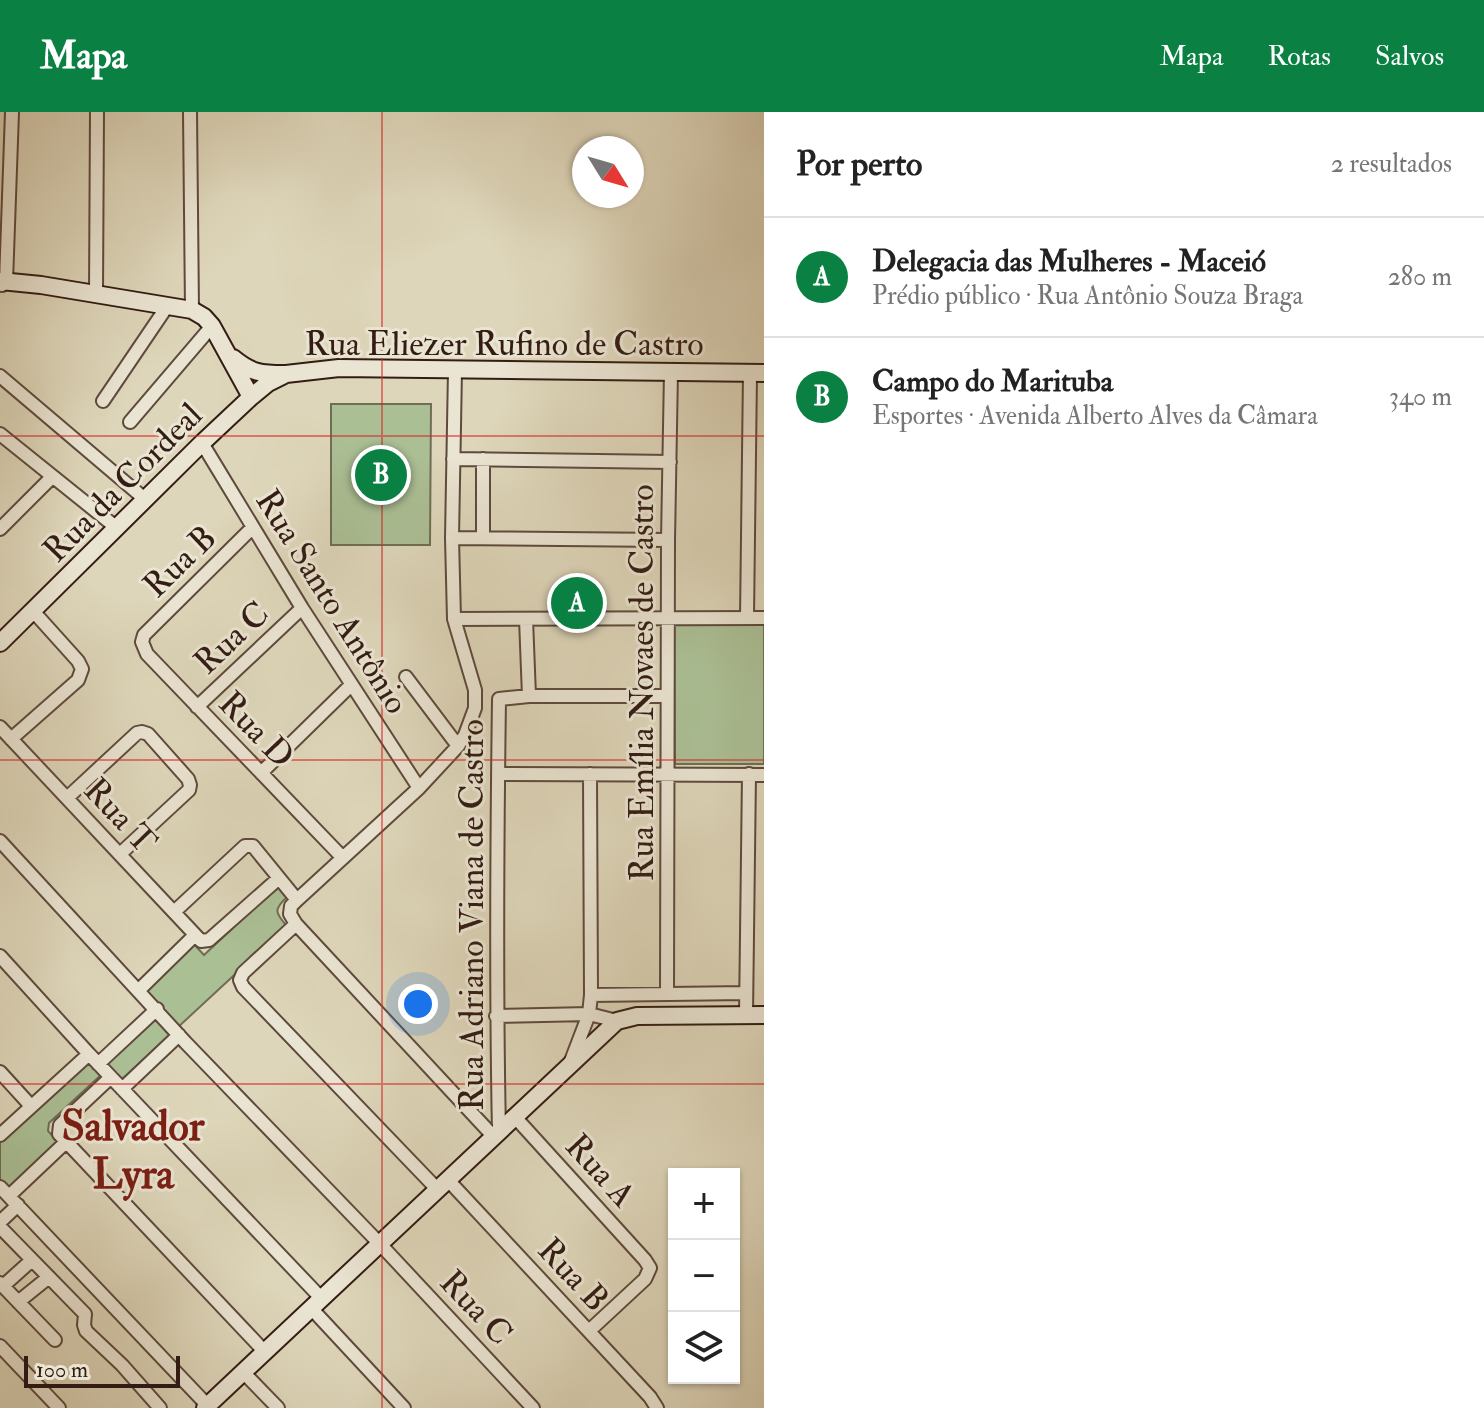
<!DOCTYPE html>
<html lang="pt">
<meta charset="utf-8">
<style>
:root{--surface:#fff;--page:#f6f6f6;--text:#222;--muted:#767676;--line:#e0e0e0;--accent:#0b8043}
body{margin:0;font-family:"IM FELL Double Pica",serif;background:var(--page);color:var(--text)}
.controls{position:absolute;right:24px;bottom:24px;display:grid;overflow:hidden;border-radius:0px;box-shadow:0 2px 6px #0004}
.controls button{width:72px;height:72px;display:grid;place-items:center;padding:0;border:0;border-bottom:2px solid var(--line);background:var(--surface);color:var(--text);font:40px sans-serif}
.compass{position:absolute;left:572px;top:24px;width:72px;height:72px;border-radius:50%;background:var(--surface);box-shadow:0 2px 6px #0004;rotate:127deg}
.scale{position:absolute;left:24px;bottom:20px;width:156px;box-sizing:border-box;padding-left:8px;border:4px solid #331c13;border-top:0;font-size:22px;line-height:28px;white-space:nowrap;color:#331c13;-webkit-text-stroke:6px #eae4d2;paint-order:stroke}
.you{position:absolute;left:418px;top:892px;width:28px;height:28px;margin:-20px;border:6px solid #fff;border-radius:50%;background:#1a73e8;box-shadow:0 0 0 12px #1a73e833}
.badge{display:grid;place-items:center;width:52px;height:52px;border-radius:50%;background:var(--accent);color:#fff;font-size:26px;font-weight:700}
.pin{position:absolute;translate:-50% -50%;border:4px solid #fff;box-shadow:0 2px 8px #0006}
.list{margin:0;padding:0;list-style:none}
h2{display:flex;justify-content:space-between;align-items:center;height:104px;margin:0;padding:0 32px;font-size:34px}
h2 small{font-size:26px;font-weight:400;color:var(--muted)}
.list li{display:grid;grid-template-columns:52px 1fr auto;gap:24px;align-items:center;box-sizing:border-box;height:120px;padding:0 32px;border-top:2px solid var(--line)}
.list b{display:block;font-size:30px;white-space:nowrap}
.list p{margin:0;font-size:26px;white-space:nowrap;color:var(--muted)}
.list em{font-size:26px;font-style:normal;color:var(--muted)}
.icon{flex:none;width:44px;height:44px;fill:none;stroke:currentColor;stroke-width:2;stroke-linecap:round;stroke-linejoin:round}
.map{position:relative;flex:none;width:764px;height:1296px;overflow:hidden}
header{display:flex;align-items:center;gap:48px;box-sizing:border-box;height:112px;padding:0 40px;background:var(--accent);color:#fff}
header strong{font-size:38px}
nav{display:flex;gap:44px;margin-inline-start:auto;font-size:28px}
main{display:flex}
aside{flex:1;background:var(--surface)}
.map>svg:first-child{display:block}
.green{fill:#abbf95;stroke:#6f6e54;stroke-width:2}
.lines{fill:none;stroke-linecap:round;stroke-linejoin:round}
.street-casing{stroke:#5e4a3d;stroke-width:16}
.secondary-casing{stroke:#331c13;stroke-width:20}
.street{stroke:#eae4d2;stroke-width:12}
.secondary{stroke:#eae4d2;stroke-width:16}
.grid{fill:none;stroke:#d62828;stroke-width:2;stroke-opacity:0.55}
.labels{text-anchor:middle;stroke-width:6;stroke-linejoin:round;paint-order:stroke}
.street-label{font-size:34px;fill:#331c13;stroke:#eae4d2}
.district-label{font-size:42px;font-weight:bold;fill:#7a1f14;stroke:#eae4d2}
</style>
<header>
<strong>Mapa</strong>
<nav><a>Mapa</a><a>Rotas</a><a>Salvos</a></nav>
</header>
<main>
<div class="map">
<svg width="764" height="1296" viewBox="0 0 764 1296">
<rect width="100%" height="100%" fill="#ded6ba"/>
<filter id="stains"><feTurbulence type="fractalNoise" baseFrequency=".0025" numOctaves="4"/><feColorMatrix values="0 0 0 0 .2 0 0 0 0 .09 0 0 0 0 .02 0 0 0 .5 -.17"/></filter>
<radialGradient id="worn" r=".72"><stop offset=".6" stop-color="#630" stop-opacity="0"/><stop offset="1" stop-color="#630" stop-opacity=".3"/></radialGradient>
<path class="green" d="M 331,292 L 431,292 L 430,433 L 331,433 Z
M 764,512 L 764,652 L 675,652 L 674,513 Z
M 279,773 L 288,784 C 274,797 274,800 287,814 L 120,969 L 103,951 L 160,897 L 142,878 L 191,829 L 204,843 Z
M 87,946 L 102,962 L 49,1011 L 48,1019 L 60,1032 L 7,1081 L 0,1074 L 0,1027 Z"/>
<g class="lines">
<defs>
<path id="street" d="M 190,0 L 192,198
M 2,173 L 6,170 L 12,0
M 96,182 L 97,0
M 455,258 L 452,426 L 454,507 L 475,578 L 475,596 L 465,623 L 458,634 L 419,676 L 297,788 L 291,794 L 290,802 L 296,812 L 494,1025
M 0,264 L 146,388
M 103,289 L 168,193
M 130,310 L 212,214
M 0,322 L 117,416
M 202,331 L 302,496 L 419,676
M 453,347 L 670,350
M 483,347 L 483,426
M 253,415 L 144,523 L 142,530 L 147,542 L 342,745
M 0,417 L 52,365
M 452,426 L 668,428
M 747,506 L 750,261
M 454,507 L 764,506
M 526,507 L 529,584
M 406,565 L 458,634
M 197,595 L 302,496
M 0,615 L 201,829 L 209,828 L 279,766
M 11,627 L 78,568 L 82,557 L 78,549 L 33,499
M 261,661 L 351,573
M 498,662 L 764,663
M 67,686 L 137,621 L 142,620 L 148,622 L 188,667 L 190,673 L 189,678 L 120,742
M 0,729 L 186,931 L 380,1132 L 533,1296
M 174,800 L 245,734 L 253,734 L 297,788
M 296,812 L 243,861 L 240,868 L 243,875 L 438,1078
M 0,844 L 89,942 L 322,1187
M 139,878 L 195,823
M 667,881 L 668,428 L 671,260
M 591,883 L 746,881
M 746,903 L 749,662
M 496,904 L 589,902 L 617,909
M 571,949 L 589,902 L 591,883 L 590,662
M 98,952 L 157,897
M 0,960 L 31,994
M 111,965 L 60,1013 L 59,1022 L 265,1240
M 122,977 L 179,923
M 515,1005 L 645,1148 L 650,1156 L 645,1167 L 589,1219
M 499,1020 C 496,875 497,731 499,587 L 529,584 L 667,584
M 0,1023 L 89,942
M 448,1068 L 650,1285 L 657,1296
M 0,1075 L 208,1294
M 9,1084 L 66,1030
M 0,1110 L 18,1093
M 0,1115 L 85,1202 L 84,1213 L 86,1219 L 122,1253 L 160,1296
M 0,1171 L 55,1228
M 3,1174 L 32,1148
M 18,1190 L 49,1165
M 311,1196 L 404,1296
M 0,1234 L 59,1296
M 243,1260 L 278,1296"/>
<path id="secondary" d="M 0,169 L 41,173 L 192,198 L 204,205 L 212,214 L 251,285
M 233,246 C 251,261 261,262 284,262
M 0,531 L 202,331 L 251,285 L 268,271 L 286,262 L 339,256 L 764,261
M 205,1296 L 617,909 L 637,904 L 764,903"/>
</defs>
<use href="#street" class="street-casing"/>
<use href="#secondary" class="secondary-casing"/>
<use href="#street" class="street"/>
<use href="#secondary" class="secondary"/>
</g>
<path class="grid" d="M 382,0 L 382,1296M 0,324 L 764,324M 0,648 L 764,648M 0,972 L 764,972"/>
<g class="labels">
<g class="street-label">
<text x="504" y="243">Rua Eliezer Rufino de Castro</text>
<text transform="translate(122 370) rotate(-45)" y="12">Rua da Cordeal</text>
<text transform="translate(179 449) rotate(-44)" y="12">Rua B</text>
<text transform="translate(333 489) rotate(58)" y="12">Rua Santo Antônio</text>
<text transform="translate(231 525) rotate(-43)" y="12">Rua C</text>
<text transform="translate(641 571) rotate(-90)" y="12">Rua Emília Novaes de Castro</text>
<text transform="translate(257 617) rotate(46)" y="12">Rua D</text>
<text transform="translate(121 703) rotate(47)" y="12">Rua T</text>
<text transform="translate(471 803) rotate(-90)" y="12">Rua Adriano Viana de Castro</text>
<text transform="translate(601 1058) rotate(48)" y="12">Rua A</text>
<text transform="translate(574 1162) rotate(47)" y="12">Rua B</text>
<text transform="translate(477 1195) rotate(47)" y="12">Rua C</text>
</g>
<g class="district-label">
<text x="133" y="1028">Salvador<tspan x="133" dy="48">Lyra</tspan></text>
</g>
</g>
<rect width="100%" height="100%" filter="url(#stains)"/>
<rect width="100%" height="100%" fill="url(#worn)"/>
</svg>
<div class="controls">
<button>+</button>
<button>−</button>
<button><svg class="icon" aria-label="layers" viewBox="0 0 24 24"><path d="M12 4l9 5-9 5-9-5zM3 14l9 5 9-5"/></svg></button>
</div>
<svg class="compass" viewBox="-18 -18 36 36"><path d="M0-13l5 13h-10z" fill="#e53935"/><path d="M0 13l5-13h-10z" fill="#767676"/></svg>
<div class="scale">100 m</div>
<div class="you"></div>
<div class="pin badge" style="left:577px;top:491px">A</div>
<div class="pin badge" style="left:381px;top:363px">B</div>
</div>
<aside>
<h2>Por perto<small>2 resultados</small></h2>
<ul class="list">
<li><span class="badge">A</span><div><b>Delegacia das Mulheres - Maceió</b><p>Prédio público · Rua Antônio Souza Braga</p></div><em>280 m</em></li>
<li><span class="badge">B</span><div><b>Campo do Marituba</b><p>Esportes · Avenida Alberto Alves da Câmara</p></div><em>340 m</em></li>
</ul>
</aside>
</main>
